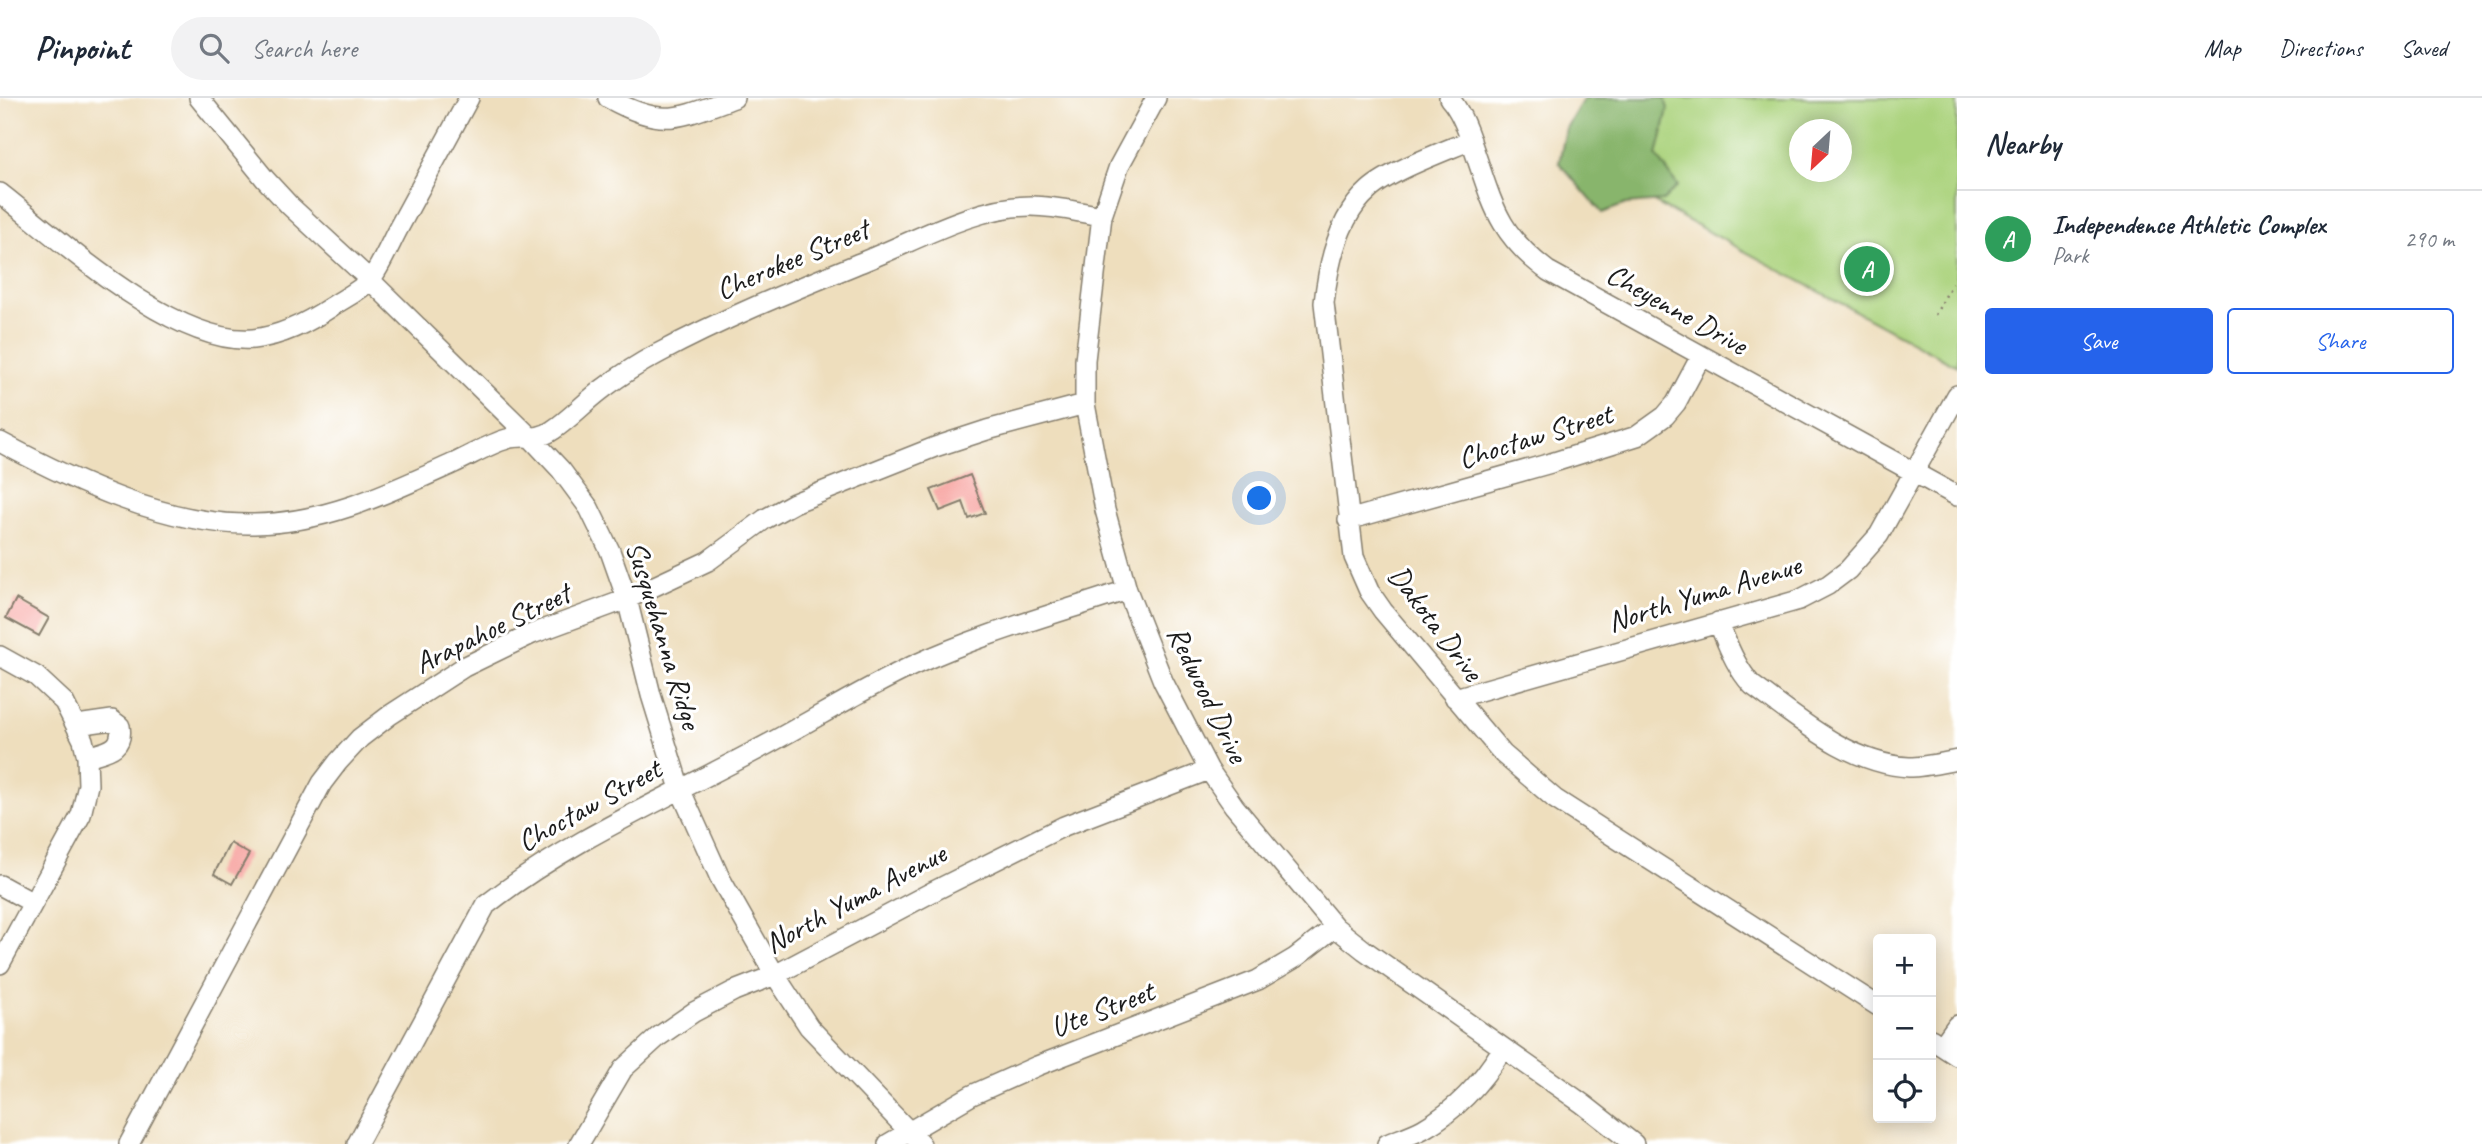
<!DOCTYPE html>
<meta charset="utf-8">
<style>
:root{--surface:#fff;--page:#f2f2f3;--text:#1f2937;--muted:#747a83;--line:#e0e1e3;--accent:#2563eb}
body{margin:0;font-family:Caveat,sans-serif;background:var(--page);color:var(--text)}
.controls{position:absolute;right:21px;bottom:21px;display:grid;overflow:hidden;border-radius:7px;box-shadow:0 4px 18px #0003}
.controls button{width:63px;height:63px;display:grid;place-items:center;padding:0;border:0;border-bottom:2px solid var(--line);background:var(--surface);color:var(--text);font:35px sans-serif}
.compass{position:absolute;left:1789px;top:21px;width:63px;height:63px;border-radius:50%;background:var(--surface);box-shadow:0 4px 18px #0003;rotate:206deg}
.you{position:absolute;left:1260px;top:401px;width:24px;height:24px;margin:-18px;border:5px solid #fff;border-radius:50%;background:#1a73e8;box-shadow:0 0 0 10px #1a73e833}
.badge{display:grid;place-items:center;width:46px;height:46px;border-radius:50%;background:var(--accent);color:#fff;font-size:23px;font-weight:700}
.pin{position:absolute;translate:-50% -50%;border:4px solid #fff;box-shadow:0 2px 7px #0006}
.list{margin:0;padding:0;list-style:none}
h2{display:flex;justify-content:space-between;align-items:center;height:91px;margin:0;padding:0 28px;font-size:30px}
h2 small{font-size:23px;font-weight:400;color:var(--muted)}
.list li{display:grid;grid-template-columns:46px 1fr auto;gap:21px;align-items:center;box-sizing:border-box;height:98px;padding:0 28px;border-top:2px solid var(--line)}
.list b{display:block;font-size:26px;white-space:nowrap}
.list p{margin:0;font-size:23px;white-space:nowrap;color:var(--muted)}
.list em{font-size:23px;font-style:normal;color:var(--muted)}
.actions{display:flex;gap:14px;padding:21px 28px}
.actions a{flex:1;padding:16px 0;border:2px solid var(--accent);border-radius:7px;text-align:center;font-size:24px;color:var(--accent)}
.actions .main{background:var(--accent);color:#fff}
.icon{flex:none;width:38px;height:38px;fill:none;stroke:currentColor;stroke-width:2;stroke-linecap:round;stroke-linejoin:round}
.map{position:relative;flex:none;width:1957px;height:1046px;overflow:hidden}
header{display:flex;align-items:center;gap:42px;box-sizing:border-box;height:98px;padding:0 35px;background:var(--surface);border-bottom:2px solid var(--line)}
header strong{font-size:33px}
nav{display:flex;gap:38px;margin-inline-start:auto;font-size:24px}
.search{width:490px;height:63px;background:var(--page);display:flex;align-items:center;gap:18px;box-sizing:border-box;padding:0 24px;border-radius:38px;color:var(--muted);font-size:26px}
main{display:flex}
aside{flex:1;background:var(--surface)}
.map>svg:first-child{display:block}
.green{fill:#abd37d;stroke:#64784c;stroke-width:2;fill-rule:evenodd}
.forest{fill:#88b56c;stroke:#526844;stroke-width:2}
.building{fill:#f7a29f}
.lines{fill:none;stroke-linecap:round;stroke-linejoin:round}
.minor-casing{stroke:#857d6c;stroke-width:22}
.path{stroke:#857d6c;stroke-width:2.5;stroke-dasharray:2 5;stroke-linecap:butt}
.minor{stroke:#fff;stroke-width:19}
.labels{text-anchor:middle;stroke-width:6;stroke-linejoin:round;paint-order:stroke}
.street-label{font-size:30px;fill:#1c1c1c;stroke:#fff}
</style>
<header>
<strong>Pinpoint</strong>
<div class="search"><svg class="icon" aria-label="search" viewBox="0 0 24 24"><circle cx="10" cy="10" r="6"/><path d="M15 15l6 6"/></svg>Search here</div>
<nav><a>Map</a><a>Directions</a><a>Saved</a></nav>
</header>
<main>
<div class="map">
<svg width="1957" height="1046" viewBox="0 0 1957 1046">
<rect width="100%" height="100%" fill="#fff"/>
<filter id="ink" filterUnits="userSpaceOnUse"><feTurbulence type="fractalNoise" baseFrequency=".0143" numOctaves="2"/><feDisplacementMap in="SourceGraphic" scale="14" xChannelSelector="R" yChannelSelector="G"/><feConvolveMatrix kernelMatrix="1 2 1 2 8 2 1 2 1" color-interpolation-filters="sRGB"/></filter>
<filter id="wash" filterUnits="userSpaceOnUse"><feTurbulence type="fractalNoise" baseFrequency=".00686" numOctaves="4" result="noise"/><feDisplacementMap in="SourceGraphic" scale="28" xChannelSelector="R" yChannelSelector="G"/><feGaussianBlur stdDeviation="1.57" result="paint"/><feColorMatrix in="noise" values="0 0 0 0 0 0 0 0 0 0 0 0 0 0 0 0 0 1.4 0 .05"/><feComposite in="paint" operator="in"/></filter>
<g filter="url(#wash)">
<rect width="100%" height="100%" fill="#eedebd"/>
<path class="green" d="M 1604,0 L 1957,0 L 1957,268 L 1574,61 ZM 1800,32 L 1842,32 L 1842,74 L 1800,74 Z"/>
<path class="forest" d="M 1584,0 L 1665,0 L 1668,11 L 1657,58 L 1678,88 L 1663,103 L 1626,106 L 1602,115 L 1559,65 L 1566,30 Z"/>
<g id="blocks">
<path class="building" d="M 970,377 L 985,415 L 969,421 L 963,404 L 940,413 L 931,392 Z
M 16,501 L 49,520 L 39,538 L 6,520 Z
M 230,745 L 249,756 L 232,786 L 214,776 Z"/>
</g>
</g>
<g filter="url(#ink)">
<use href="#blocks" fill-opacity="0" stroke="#857d6c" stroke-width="2"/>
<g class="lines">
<defs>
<path id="minor" d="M 199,0 L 265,81 L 290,108 L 370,182 L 532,341 L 561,372 L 589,410 L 610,453 L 627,501 L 651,597 L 680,691 L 720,780 L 775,877 L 809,929 L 921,1046
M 608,0 C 664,31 678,20 734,0
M 1156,0 L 1119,68 L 1102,118 L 1085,262 L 1085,306 L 1105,412 L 1127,492 L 1163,583 L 1209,672 L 1234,708 L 1335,829 L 1364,852 L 1583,1006 L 1634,1046
M 1449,0 C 1461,13 1468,33 1473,49 C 1493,106 1497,135 1548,173 L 1957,398
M 1471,42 C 1443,54 1390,73 1369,92 C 1339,118 1328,167 1324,205 L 1354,459 L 1369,493 L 1383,513 L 1503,656 L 1555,701 L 1878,908
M 0,95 C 60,142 174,248 253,241 C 282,238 307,225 331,209 C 343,201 360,193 370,182 C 379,172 391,144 398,131 C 422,87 445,44 469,0
M 0,344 C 75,384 167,428 254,426 C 326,425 388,395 452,366 C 470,358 489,346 507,341 C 524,336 536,344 553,332 C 571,320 586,303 604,290 C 621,277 640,265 659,255 C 726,219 796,191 867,162 C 917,142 976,108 1031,108 C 1055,108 1078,114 1102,118
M 1348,422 L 1551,365 L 1637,338 L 1665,318 L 1676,305 L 1701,258
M 1718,524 C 1728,547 1735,568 1752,587 C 1798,620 1849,666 1909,669 C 1924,669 1941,665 1957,662
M 0,558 L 36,578 L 64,604 L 83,642 L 87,659 L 88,687 L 81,717 L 0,866
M 1455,600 L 1799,502 L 1828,487 L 1848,472 L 1879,437 L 1957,297
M 77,627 L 112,622 L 120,628 C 124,652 106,653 87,659
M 0,787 L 33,805
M 1931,941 L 1957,958
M 1942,948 L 1957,927
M 129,1046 L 322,685 L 338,664 L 360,640 L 390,617 L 464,569 L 532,536 L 627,501 L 708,463 L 765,421 L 794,405 L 935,349 L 987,332 L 1085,306
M 357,1046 L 486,807 C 566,744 663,702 753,654 C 807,626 857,594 912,568 C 981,536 1055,516 1127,492
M 579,1046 L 623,971 L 658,939 L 694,914 L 734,893 L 775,877 L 936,792 L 1064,728 L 1209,672
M 888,1046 L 972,997 L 1037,968 L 1258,882 L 1295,860 L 1335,829
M 1387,1046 C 1399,1041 1412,1037 1423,1031 C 1457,1012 1483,983 1503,950"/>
</defs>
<use href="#minor" class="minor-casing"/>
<path class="path" d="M 1935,217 L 1957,177"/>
<use href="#minor" class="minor"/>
</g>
</g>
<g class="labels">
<g class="street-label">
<text transform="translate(792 161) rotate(-23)" y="10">Cherokee Street</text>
<text transform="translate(1677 211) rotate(29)" y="10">Cheyenne Drive</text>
<text transform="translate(1535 338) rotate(-17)" y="10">Choctaw Street</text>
<text transform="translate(1704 495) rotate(-17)" y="10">North Yuma Avenue</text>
<text transform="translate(1436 525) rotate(53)" y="10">Dakota Drive</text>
<text transform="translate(492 530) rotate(-26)" y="10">Arapahoe Street</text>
<text transform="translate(664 537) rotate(73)" y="10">Susquehanna Ridge</text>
<text transform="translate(1208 596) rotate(64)" y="10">Redwood Drive</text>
<text transform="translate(589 707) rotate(-29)" y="10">Choctaw Street</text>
<text transform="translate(855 800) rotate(-28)" y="10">North Yuma Avenue</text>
<text transform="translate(1102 911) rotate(-21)" y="10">Ute Street</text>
</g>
</g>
</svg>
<div class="controls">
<button>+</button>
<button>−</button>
<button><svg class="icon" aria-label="locate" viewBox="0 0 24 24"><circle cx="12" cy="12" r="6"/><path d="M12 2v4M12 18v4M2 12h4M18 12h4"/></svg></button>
</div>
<svg class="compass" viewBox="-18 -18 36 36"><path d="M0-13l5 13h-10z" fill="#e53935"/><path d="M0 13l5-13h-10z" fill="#747a83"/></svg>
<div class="you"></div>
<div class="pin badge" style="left:1867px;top:171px;background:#2e9e5b">A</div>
</div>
<aside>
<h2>Nearby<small></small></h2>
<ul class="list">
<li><span class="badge" style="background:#2e9e5b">A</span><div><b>Independence Athletic Complex</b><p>Park</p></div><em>290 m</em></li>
</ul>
<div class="actions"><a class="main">Save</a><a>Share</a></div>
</aside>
</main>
